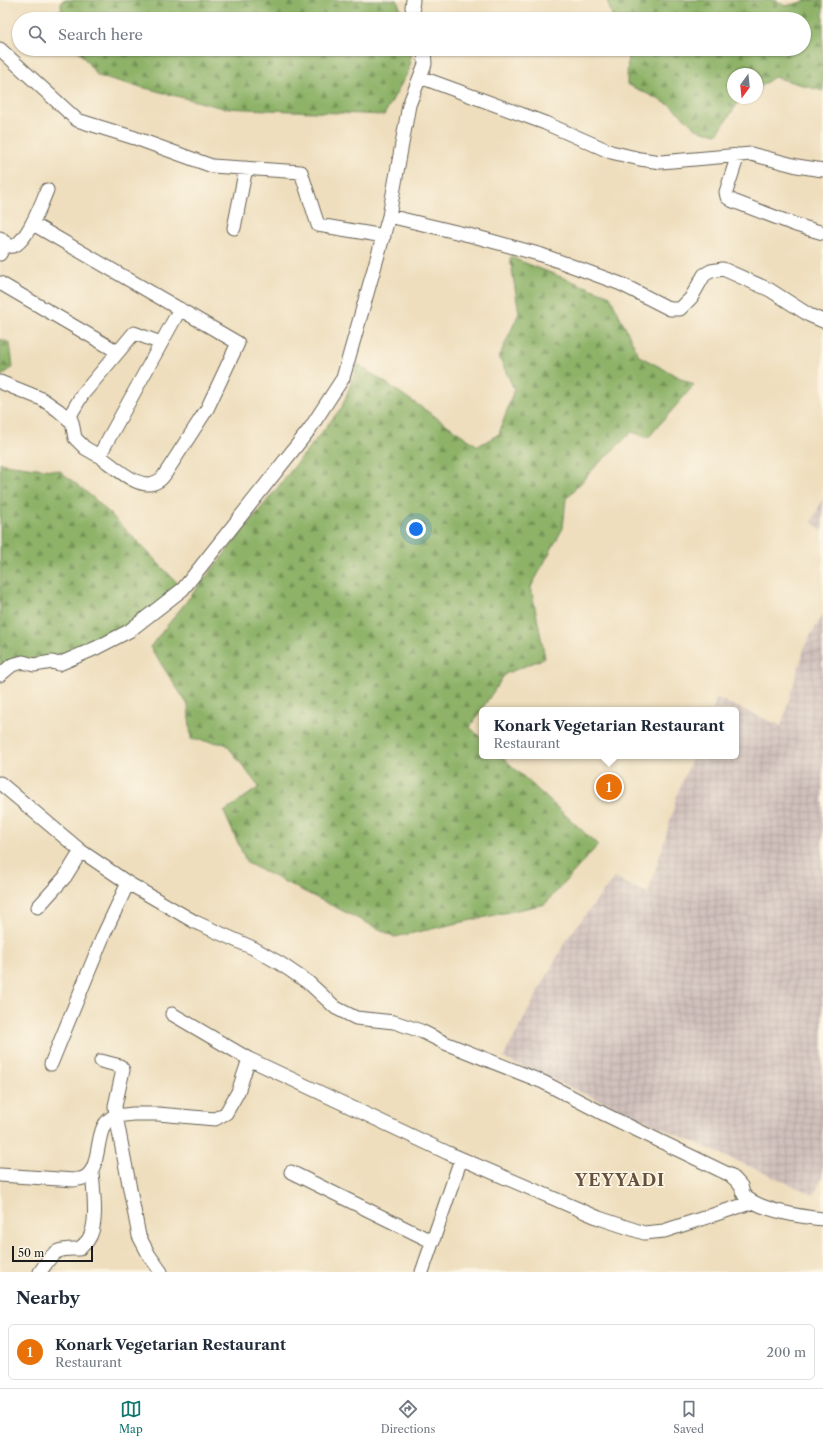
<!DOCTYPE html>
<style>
:root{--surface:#fff;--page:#f6f6f7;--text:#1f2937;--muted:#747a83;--line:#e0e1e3;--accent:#0f766e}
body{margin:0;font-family:"Libre Caslon Text",serif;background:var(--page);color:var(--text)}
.compass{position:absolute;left:727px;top:68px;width:36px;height:36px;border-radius:50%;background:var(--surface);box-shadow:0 1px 3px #0004;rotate:195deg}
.scale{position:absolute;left:12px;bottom:10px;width:81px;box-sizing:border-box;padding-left:4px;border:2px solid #1c1c1c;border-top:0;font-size:11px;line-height:14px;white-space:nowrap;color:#1c1c1c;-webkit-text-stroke:3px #fcf5e5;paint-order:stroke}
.you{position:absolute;left:416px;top:529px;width:14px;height:14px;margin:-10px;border:3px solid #fff;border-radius:50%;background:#1a73e8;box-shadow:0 0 0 6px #1a73e833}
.badge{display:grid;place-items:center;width:26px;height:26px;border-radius:50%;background:var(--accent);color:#fff;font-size:13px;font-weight:700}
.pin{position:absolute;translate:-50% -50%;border:2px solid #fff;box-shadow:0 1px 4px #0006}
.popup{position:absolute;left:479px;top:707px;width:260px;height:52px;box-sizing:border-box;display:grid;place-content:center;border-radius:6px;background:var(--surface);filter:drop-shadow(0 1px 3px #0005);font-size:13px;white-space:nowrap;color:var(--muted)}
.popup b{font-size:15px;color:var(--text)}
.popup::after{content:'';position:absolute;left:50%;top:100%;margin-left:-8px;border:8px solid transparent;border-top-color:var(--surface)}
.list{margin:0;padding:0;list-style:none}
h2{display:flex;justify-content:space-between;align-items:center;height:52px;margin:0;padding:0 16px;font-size:17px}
h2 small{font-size:13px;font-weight:400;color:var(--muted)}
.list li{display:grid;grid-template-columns:26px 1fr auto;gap:12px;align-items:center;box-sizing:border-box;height:56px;margin:0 8px 8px;padding:0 8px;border:1px solid var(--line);border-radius:6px}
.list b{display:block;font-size:15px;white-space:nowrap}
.list p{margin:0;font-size:13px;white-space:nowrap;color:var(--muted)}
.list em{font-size:13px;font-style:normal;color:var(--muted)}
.icon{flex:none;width:22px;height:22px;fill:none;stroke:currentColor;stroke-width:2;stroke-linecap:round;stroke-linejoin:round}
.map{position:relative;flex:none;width:823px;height:1272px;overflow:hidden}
.search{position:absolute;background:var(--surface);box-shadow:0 1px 3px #0004;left:12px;right:12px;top:12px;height:44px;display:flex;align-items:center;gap:10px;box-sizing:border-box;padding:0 14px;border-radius:22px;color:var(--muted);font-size:15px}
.sheet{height:116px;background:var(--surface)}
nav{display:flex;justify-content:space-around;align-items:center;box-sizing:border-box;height:56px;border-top:1px solid var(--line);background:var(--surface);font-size:11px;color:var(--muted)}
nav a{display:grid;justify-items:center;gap:2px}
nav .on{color:var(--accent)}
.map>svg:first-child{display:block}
.industrial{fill:url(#industrial-grid)}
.forest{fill:url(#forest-firs);stroke:#546742}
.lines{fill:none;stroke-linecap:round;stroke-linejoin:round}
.minor-casing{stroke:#666054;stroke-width:15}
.minor{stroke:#fff;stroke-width:13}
.labels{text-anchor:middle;stroke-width:3.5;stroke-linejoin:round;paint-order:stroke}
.district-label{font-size:17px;font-weight:bold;letter-spacing:1px;fill:#64503d;stroke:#fcf5e5}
</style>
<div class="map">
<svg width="823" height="1272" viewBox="0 0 823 1272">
<defs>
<pattern id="industrial-grid" width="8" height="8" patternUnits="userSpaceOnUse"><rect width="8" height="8" fill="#d0c0bc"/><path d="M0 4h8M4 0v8" fill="none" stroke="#b2a4a1"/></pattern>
<pattern id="forest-firs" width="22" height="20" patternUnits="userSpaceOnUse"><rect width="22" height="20" fill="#8db268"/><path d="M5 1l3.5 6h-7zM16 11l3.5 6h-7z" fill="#729055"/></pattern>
</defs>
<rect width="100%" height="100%" fill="#fcf5e5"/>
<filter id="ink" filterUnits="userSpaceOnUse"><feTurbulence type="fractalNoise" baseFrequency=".025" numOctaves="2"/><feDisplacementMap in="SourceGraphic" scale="8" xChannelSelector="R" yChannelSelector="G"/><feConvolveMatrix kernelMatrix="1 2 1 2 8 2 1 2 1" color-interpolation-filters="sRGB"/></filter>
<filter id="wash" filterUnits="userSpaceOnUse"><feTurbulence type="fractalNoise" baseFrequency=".012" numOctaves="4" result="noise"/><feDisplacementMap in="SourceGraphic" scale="16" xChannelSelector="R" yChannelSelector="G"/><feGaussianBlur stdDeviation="0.9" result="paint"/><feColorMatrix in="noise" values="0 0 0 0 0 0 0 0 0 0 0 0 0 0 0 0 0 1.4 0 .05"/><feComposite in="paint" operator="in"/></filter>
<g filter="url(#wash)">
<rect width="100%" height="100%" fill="#eedebd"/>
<path class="industrial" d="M 823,498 L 823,532 L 812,522 Z
M 823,615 L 823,1175 L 814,1195 L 503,1058 L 566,940 L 614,878 L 648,893 L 665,839 L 678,792 L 693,756 L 736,756 L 736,710 L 712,710 L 717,698 L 781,726 L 806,643 Z"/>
<path class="forest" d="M 63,0 L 397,0 L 404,19 L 62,19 L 61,4 Z
M 607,0 L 775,0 L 785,6 L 803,2 L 805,0 L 823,0 L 823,91 L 774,77 L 757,89 L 757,74 L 733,74 L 733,98 L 745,98 L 738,103 L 717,134 L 698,130 L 670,105 L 627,84 L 628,49 L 804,49 L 804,19 L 613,19 Z
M 77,49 L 411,49 L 409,70 L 384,115 L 223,108 L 98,76 Z
M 510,257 L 610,296 L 639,356 L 694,385 L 648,438 L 632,432 L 596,466 L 566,499 L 563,528 L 531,587 L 545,658 L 505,674 L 470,727 L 482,739 L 482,756 L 501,756 L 598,845 L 545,904 L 395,937 L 247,863 L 224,812 L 259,787 L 226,744 L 191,739 L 188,705 L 150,647 L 342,407 L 358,364 L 478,446 L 499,434 L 514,389 L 499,357 L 519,313 Z
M 0,339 L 10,343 L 13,367 L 0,377 Z
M 0,462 L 4,464 L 60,471 L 96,500 L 135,539 L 183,589 L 96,648 L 5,671 L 0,680 Z"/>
</g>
<g filter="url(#ink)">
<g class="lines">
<defs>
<path id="minor" d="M 413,0 L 412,7 L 416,19
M 0,49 L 77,120 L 135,138 L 212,166 L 301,172 L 318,225 L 384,236
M 420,77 L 545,123 L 611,152 L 640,159 L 661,162 L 751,154 L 797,166 L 823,170
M 738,155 L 726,192 L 727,197 L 733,201 L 796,225 L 823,233
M 389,216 L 477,237 L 542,255 L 621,284 L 670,309 L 680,309 L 691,298 L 704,275 L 711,271 L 723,269 L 770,290 L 809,315 L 823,321
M 33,224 L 238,343 L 207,409 L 165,474 C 163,477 161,480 158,481 C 140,493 113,465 99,456 L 180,309
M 234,228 L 246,168
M 0,238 C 3,241 7,245 10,246 C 24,250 43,200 47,190
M 0,254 L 6,243
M 0,283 L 118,352
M 0,382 L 42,399 L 58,410 L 72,422 L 75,438 L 85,448 L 99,456
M 68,419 L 82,395 L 134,333 L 161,343
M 0,675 L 12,665 L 23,662 L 34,665 L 52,662 L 59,664 L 96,648 L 129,631 L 183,589 L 309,430 L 343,378 L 389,216 L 409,105 L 425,64 L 424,49
M 0,783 L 81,851 L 128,883 L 195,922 L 253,948 L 281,964 L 309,983 L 336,1008 L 356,1018 L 394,1022 L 421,1031 L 445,1043 L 543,1082 L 604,1114 L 730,1175 C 734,1178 738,1182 741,1186 C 742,1189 742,1192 744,1195 C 757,1210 803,1217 823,1219
M 38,907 L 65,877 L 81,851
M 172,1014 L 249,1059
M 51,1064 L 104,934 L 128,883
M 291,1172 L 433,1242
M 0,1175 L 74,1180 C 77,1179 81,1179 83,1178 C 105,1169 91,1122 116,1116 L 115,1106 L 123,1070 L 120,1066 L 101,1061
M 40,1272 C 54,1252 54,1248 79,1249 C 82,1246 86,1243 88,1240 C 99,1225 93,1189 92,1171
M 161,1272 L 149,1255 L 139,1236 L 116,1116 L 133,1114 L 158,1114 L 215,1119 L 226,1113 L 238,1092 L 249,1059 L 448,1153 L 599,1218 L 644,1233 L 664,1231 L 753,1202
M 422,1272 L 461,1159"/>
</defs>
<use href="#minor" class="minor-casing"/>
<use href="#minor" class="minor"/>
</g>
</g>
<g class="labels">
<g class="district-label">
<text x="620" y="1186">YEYYADI</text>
</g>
</g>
</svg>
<svg class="compass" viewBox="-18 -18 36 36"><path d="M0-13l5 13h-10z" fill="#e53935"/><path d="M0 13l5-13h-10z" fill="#747a83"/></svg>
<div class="scale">50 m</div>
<div class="you"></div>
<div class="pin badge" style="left:609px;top:787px;background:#e8710a">1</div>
<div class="popup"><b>Konark Vegetarian Restaurant</b>Restaurant</div>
<div class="search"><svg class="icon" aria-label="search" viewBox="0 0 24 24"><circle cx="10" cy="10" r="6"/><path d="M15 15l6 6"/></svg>Search here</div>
</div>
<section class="sheet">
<h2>Nearby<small></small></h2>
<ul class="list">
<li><span class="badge" style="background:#e8710a">1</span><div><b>Konark Vegetarian Restaurant</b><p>Restaurant</p></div><em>200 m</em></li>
</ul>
</section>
<nav>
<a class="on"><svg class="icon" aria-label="map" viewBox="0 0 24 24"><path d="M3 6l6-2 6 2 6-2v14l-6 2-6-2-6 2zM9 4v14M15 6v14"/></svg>Map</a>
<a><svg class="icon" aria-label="directions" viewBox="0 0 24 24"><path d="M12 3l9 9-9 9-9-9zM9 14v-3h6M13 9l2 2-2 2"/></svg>Directions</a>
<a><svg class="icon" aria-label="saved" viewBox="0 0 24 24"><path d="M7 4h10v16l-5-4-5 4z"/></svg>Saved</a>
</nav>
